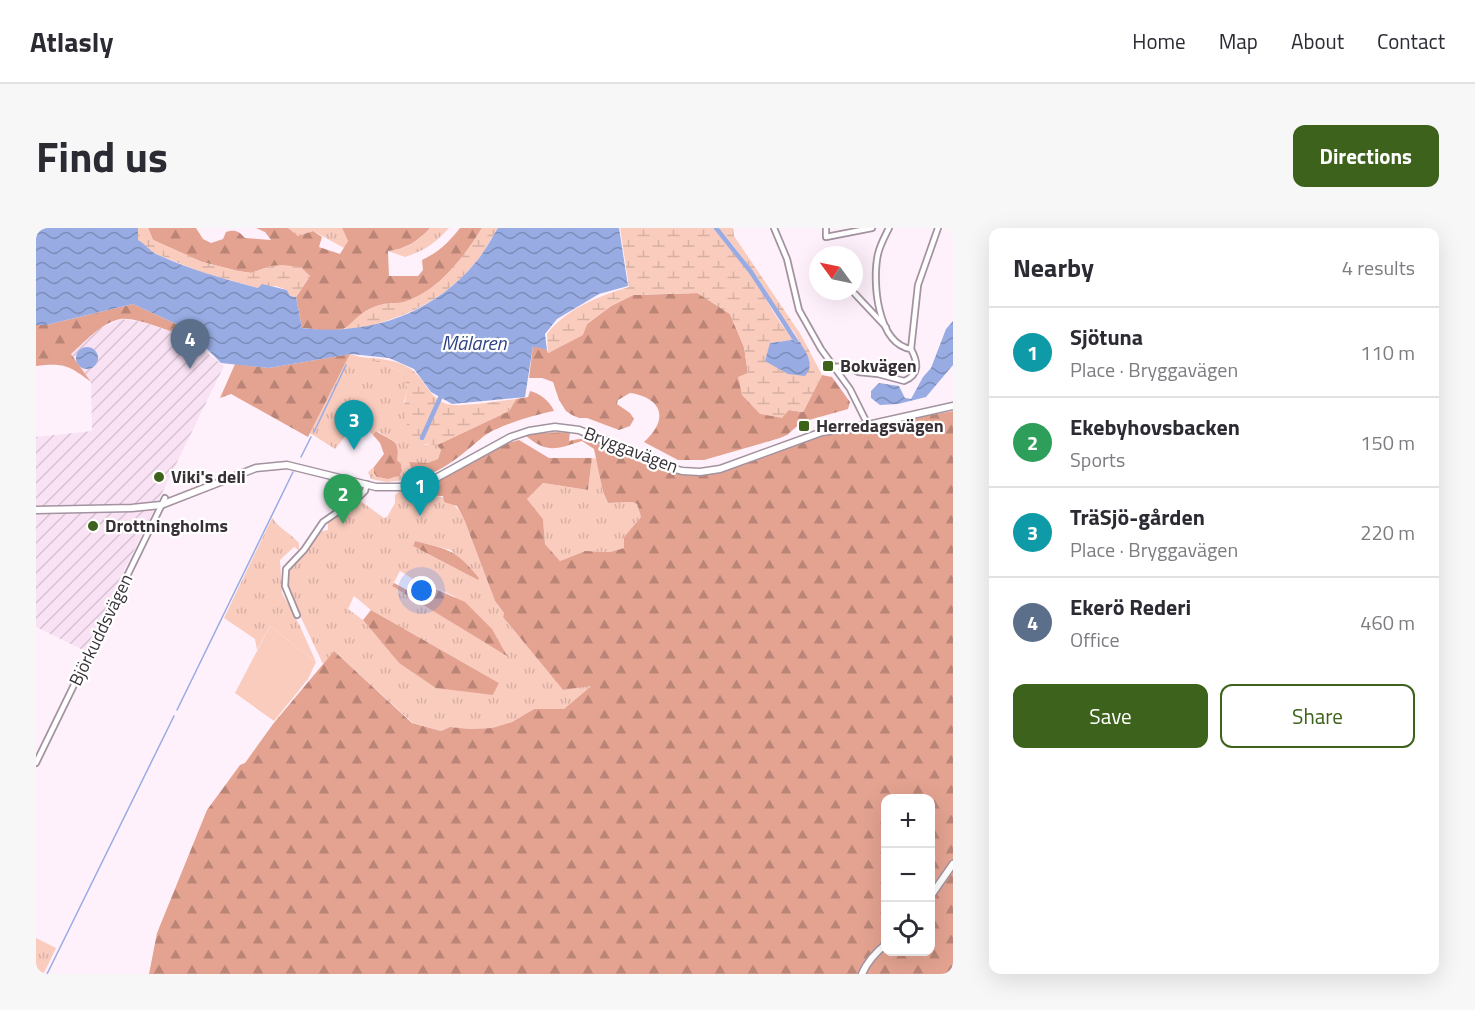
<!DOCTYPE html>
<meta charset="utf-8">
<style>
:root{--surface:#fff;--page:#f7f7f7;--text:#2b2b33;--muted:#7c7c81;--line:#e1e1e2;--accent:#3d621b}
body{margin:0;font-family:"Titillium Web",sans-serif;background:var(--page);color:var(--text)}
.controls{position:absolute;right:18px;bottom:18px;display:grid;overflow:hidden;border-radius:12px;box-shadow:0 6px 24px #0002}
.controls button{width:54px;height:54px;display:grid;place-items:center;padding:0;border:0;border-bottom:2px solid var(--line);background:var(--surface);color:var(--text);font:30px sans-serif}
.compass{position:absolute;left:773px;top:18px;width:54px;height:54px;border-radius:50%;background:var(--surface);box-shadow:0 6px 24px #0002;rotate:303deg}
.you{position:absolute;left:386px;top:363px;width:21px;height:21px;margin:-15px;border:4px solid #fff;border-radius:50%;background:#1a73e8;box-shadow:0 0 0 9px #1a73e833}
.badge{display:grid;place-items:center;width:39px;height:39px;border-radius:50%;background:var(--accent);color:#fff;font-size:20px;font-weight:700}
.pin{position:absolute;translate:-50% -50px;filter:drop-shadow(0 2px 3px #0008)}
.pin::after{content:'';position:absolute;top:32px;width:21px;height:18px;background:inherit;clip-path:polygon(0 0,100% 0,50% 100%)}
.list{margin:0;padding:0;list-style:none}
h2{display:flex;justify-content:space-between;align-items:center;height:78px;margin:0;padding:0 24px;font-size:26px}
h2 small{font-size:20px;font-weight:400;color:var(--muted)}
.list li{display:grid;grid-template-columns:39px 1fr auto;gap:18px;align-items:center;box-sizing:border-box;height:90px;padding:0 24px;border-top:2px solid var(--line)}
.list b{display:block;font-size:22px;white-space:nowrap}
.list p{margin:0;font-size:20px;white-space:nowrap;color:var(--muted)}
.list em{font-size:20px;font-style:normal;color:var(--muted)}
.actions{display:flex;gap:12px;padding:18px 24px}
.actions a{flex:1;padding:14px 0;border:2px solid var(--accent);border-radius:12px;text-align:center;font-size:21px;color:var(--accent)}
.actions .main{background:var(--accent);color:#fff}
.icon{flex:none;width:33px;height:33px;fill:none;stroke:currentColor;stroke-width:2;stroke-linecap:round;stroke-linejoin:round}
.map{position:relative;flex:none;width:917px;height:746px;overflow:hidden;border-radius:12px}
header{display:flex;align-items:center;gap:36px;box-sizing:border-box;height:84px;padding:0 30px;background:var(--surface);border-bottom:2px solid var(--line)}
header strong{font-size:28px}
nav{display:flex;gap:33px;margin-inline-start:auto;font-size:21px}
.intro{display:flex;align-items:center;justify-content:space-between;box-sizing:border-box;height:144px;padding:0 36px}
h1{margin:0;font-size:42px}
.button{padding:15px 27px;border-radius:12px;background:var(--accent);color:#fff;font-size:21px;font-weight:700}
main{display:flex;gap:36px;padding:0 36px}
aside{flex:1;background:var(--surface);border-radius:12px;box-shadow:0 6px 24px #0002}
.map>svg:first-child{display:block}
.industrial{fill:url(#industrial-furrows)}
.grass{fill:url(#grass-tufts);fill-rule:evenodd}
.forest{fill:url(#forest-firs);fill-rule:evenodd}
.wetland{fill:url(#wetland-marsh)}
.garden{fill:#faccbe}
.water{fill:url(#water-waves)}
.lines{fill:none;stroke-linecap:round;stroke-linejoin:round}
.stream{stroke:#98ace3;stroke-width:1.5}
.canal{stroke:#98ace3;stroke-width:4.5}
.street-casing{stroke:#a393a0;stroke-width:8}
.secondary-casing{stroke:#a393a0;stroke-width:9}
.street{stroke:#fff;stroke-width:4.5}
.secondary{stroke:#fff;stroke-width:6}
.poi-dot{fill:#3d621b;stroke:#fff;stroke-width:2}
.labels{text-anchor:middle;stroke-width:4.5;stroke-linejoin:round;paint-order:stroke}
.poi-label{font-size:18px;font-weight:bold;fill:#383237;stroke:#fff;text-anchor:start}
.street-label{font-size:18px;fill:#383237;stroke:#fff}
.water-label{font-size:20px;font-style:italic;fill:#314486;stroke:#fff}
</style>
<header>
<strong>Atlasly</strong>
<nav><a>Home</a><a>Map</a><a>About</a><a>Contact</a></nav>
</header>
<div class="intro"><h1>Find us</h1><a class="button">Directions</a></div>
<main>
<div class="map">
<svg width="917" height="746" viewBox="0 0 917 746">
<defs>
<pattern id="industrial-furrows" width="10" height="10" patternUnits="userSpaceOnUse" patternTransform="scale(1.5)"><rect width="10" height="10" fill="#fae2f5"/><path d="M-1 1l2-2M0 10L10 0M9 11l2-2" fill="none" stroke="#d7c2d3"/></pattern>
<pattern id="grass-tufts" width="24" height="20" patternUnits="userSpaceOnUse" patternTransform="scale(1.5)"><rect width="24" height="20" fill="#faccbe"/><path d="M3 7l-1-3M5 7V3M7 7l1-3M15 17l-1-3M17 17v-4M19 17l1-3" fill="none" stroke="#d7b0a4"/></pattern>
<pattern id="forest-firs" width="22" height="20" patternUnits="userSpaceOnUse" patternTransform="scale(1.5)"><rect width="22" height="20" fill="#e4a391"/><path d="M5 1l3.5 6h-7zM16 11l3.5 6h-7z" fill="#ba8577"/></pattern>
<pattern id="wetland-marsh" width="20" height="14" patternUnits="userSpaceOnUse" patternTransform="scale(1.5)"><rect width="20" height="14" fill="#faccbe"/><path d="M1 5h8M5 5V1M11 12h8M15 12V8" fill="none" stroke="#d7b0a4"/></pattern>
<pattern id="water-waves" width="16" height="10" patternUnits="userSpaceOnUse" patternTransform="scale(1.5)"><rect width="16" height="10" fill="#98ace3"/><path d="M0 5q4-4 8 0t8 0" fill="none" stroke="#7d8db9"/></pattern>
</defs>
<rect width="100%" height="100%" fill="#fff1fc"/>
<path class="industrial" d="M 85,91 L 107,94 L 151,109 L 188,138 L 49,423 L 0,399 L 0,209 L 56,203 L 55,154 L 35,126 L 63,101 Z"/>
<path class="grass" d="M 252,0 L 306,0 L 312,13 L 308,20 L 277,3 L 262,8 Z
M 394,0 L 413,0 C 398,16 390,22 369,29 L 352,23 C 371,21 381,14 394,0 Z
M 314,126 L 349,136 L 366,145 L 372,161 L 368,173 L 389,217 L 401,217 L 405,222 L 402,231 L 391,235 L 373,235 L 378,251 L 350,254 L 335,251 L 332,244 L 338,239 L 338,245 L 341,249 C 351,251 361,252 366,243 L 365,237 L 361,232 C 365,210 356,214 341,203 L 337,207 L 329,199 L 318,197 L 299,221 L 274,205 Z
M 556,230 L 561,231 L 567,265 L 572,275 L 596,274 L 601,276 L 605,289 L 588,309 L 588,320 L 574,324 L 549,323 L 524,333 L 509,316 L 507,291 L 491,271 L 507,255 L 552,262 Z
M 364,263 L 371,263 L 371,267 C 399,268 413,263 428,291 L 459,373 L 468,385 L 467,389 L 527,462 L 556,457 L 528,481 L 498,481 L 476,494 L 456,500 L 434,501 L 414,499 L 405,503 L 377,495 L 298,423 L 287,436 L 250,358 L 251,341 L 282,304 L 292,302 L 292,293 L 322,273 L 326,274 L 348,290 L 351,289 L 359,275 L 359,267 ZM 379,313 L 415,322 L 442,352 L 377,318 ZM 364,343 L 377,351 L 418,368 L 470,427 L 356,358 ZM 318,368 L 335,382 L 463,455 L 457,467 L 363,435 L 327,392 L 312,381 Z
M 236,290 C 244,301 254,305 263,315 L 263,322 L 258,319 L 244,332 L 246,365 L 264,398 L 280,434 L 234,398 L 221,422 L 219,411 L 188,390 Z
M 0,710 L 20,720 L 8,745 L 0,743 Z"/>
<path class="forest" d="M 112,0 L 160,0 L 167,11 L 175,15 L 187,11 L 190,4 C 199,1 203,3 209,10 L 235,12 L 229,4 L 220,0 L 252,0 L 262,8 L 277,3 L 286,9 L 283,19 L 304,26 L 312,13 L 306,0 L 394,0 C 382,13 370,21 352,23 L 353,48 L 382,48 L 387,42 L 386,32 C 403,24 413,14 424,0 L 446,0 C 430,27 399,67 367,75 C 356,77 347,75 336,80 C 325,84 320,92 311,99 C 300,106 278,101 266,100 L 260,69 L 274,48 L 235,38 L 215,45 L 202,43 L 166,34 L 117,12 Z
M 662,65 L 694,86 L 708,119 L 712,145 L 702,150 L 753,182 L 767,184 L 786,147 L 796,149 L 814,174 L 812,181 L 766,194 L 751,207 L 744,210 L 668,232 L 642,232 L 608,214 C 633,192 627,170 594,165 L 582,172 L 581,176 L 594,185 L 598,191 L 594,198 L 583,202 L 551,190 L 543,190 L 536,187 L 530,183 L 523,172 L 517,154 L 506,150 L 493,150 L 497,117 L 511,122 L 512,125 L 546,107 L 551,96 L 575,78 L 597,67 Z
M 97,76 L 151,101 L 151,109 C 136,104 98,88 84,91 C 65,95 49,114 35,126 L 55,154 C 32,137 28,135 0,138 L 0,97 L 10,97 Z
M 314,126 L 272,209 L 195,166 L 184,170 L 199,136 L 233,140 Z
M 494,163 C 503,165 514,173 518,183 C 501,186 461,198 448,208 C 426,226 407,245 378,251 L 373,234 L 391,235 L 402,231 L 405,222 L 401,217 L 473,183 L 480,171 L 492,169 Z
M 917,183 L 917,746 L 113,746 L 121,705 L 171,582 L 204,537 L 209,535 L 237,496 L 298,423 L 376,495 L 405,503 L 414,499 L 434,501 L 456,500 L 476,494 L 498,481 L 528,481 L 555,458 L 527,462 L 467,389 L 468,385 L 459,373 L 428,291 L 421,278 L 408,274 L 407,268 L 371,267 L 404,256 L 401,254 L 406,250 L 457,219 L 483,212 L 513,230 L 556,230 L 552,262 L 507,255 L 491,271 L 507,291 L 509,316 L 524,333 L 549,323 L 574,324 L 588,320 L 588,309 L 605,289 L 601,276 L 596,274 L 572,275 L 567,264 L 558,221 L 546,213 C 520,221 512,226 490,208 L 501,205 L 534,204 L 533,213 C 562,205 581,224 606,235 C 620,241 639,246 655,247 C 699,249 743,217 786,207 C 829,196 874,191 917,183 ZM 850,570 L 894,570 L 894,724 L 850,724 Z
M 340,203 C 355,214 365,210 361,232 L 365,236 L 366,243 L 363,248 L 352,251 L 341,249 L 338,245 L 338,239 L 348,226 L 344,215 L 337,207 Z
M 379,313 C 414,322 419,321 443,350 L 442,352 L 377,318 Z
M 377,351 L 429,374 L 456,401 L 471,428 L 356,358 L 358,355 L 371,362 Z
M 335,382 L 463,455 L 457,467 L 400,460 L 363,435 L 327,392 Z"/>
<path class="wetland" d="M 102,0 L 112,0 L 117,12 L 166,34 L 202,43 L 215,45 L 235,38 L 246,37 L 265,39 L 274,48 L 260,69 L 254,68 L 251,62 L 240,58 L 222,60 L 165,44 L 118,25 L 102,12 Z
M 446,0 L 462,0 C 454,12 448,25 439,35 C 415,64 385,82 350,93 C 337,97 322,103 309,101 C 320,90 331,79 347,76 C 355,74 363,76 370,73 C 403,62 428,29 446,0 Z
M 584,0 L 677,0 C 692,17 707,34 719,53 C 731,71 740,93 756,108 L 756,112 L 734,115 L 774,133 L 758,104 L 749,94 L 722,50 L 696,16 L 682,0 L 697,0 L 698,8 L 765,107 L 786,147 L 767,184 L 753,182 L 746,190 L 724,186 L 706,167 L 702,149 L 712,145 L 708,119 L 694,86 L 661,65 L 597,67 L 575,78 L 551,96 L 547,107 L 512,125 L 511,106 C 531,80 563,68 593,59 Z
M 321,129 C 339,130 360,131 375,141 C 390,152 394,174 416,177 C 433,178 462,173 480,171 L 473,183 L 401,217 C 395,217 388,217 382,214 C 367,203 366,176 372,161 L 366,145 L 349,136 Z"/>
<path class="garden" d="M 234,398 L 280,434 L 272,451 L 238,493 L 199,465 Z"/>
<path class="water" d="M 0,0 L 102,0 L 102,12 C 109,16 113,22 120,26 C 153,41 187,51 222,60 L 226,56 L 251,62 L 254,68 L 260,69 L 266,100 C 331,108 396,87 439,35 C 448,25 455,11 462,0 L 583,0 L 592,58 L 563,66 L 521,91 L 509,106 L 511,122 L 497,118 L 489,169 L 416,176 L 395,164 L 378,141 L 353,130 L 315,126 L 233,140 L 185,135 L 151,101 L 97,76 L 10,97 L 0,97 Z
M 917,93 L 917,137 L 890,169 L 862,176 L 844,177 L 835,170 L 835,163 L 843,155 L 863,158 L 869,170 L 875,171 L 887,149 L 895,140 L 910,101 Z
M 756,112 L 764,114 C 771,127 779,135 769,148 L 752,146 L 729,133 L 734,115 Z
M40 130a11 11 0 1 1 22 0a11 11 0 1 1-22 0Z"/>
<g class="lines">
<path class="stream" d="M 278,204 L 310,137
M 265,229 L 275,209
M 141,482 L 257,244
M 11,746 L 138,488"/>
<path class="canal" d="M 680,0 L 715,44 L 760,113
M 386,210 L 404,170"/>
<defs>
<path id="street" d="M 738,0 L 751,31 L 763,82 L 785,121 L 814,161 L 832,197
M 790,0 L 790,9 L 836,0
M 853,0 C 849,8 844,17 842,26 C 836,53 841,116 875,121
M 819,66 L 850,99
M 875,121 L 882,57 L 902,0
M 798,139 L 810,138 L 822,144 L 842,146 L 868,153 C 884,147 882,134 875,121
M 261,387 L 249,358 L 250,341 L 268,322 L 287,294 L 322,270 L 329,263 L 331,256
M 0,535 L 129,270"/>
<path id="secondary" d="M 0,282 L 96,280 L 125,277 L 220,240 L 251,237 L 340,259 L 373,259 L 391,255 L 475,209 L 493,203 L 519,199 L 543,202 L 626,237 L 646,243 L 664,244 L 684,241 L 786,204 L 832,197 L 917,178
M 894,669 L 917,636
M 826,746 C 831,734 839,725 850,716"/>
</defs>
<use href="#street" class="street-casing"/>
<use href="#secondary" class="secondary-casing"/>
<use href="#street" class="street"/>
<use href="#secondary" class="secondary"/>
</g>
<g class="poi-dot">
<rect x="786" y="132" width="12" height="12" rx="3"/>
<rect x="762" y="192" width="12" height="12" rx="3"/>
<circle cx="123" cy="249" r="6"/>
<circle cx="57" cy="298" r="6"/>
</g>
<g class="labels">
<g class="poi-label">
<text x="804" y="144">Bokvägen</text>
<text x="780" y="204">Herredagsvägen</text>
<text x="135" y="255">Viki's deli</text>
<text x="69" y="304">Drottningholms</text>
</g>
<g class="street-label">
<text transform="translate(595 222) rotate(21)" y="6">Bryggavägen</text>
<text transform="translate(65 402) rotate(-64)" y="6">Björkuddsvägen</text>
</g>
<g class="water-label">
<text x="438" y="122">Mälaren</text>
</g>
</g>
</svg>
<div class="controls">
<button>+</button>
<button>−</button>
<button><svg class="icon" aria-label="locate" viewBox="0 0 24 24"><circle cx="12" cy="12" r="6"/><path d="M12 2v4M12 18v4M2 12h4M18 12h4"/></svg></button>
</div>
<svg class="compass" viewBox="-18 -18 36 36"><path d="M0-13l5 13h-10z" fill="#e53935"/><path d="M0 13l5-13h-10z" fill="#7c7c81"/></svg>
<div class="you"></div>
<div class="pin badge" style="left:384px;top:288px;background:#0f9aa8">1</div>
<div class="pin badge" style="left:307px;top:296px;background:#2e9e5b">2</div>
<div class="pin badge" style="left:318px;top:222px;background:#0f9aa8">3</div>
<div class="pin badge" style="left:154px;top:141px;background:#5c6f8a">4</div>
</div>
<aside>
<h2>Nearby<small>4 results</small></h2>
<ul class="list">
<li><span class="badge" style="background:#0f9aa8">1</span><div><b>Sjötuna</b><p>Place · Bryggavägen</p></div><em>110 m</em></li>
<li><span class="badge" style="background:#2e9e5b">2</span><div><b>Ekebyhovsbacken</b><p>Sports</p></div><em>150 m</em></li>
<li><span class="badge" style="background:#0f9aa8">3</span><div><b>TräSjö-gården</b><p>Place · Bryggavägen</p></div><em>220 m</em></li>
<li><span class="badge" style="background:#5c6f8a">4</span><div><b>Ekerö Rederi</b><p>Office</p></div><em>460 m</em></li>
</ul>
<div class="actions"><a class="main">Save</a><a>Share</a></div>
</aside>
</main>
